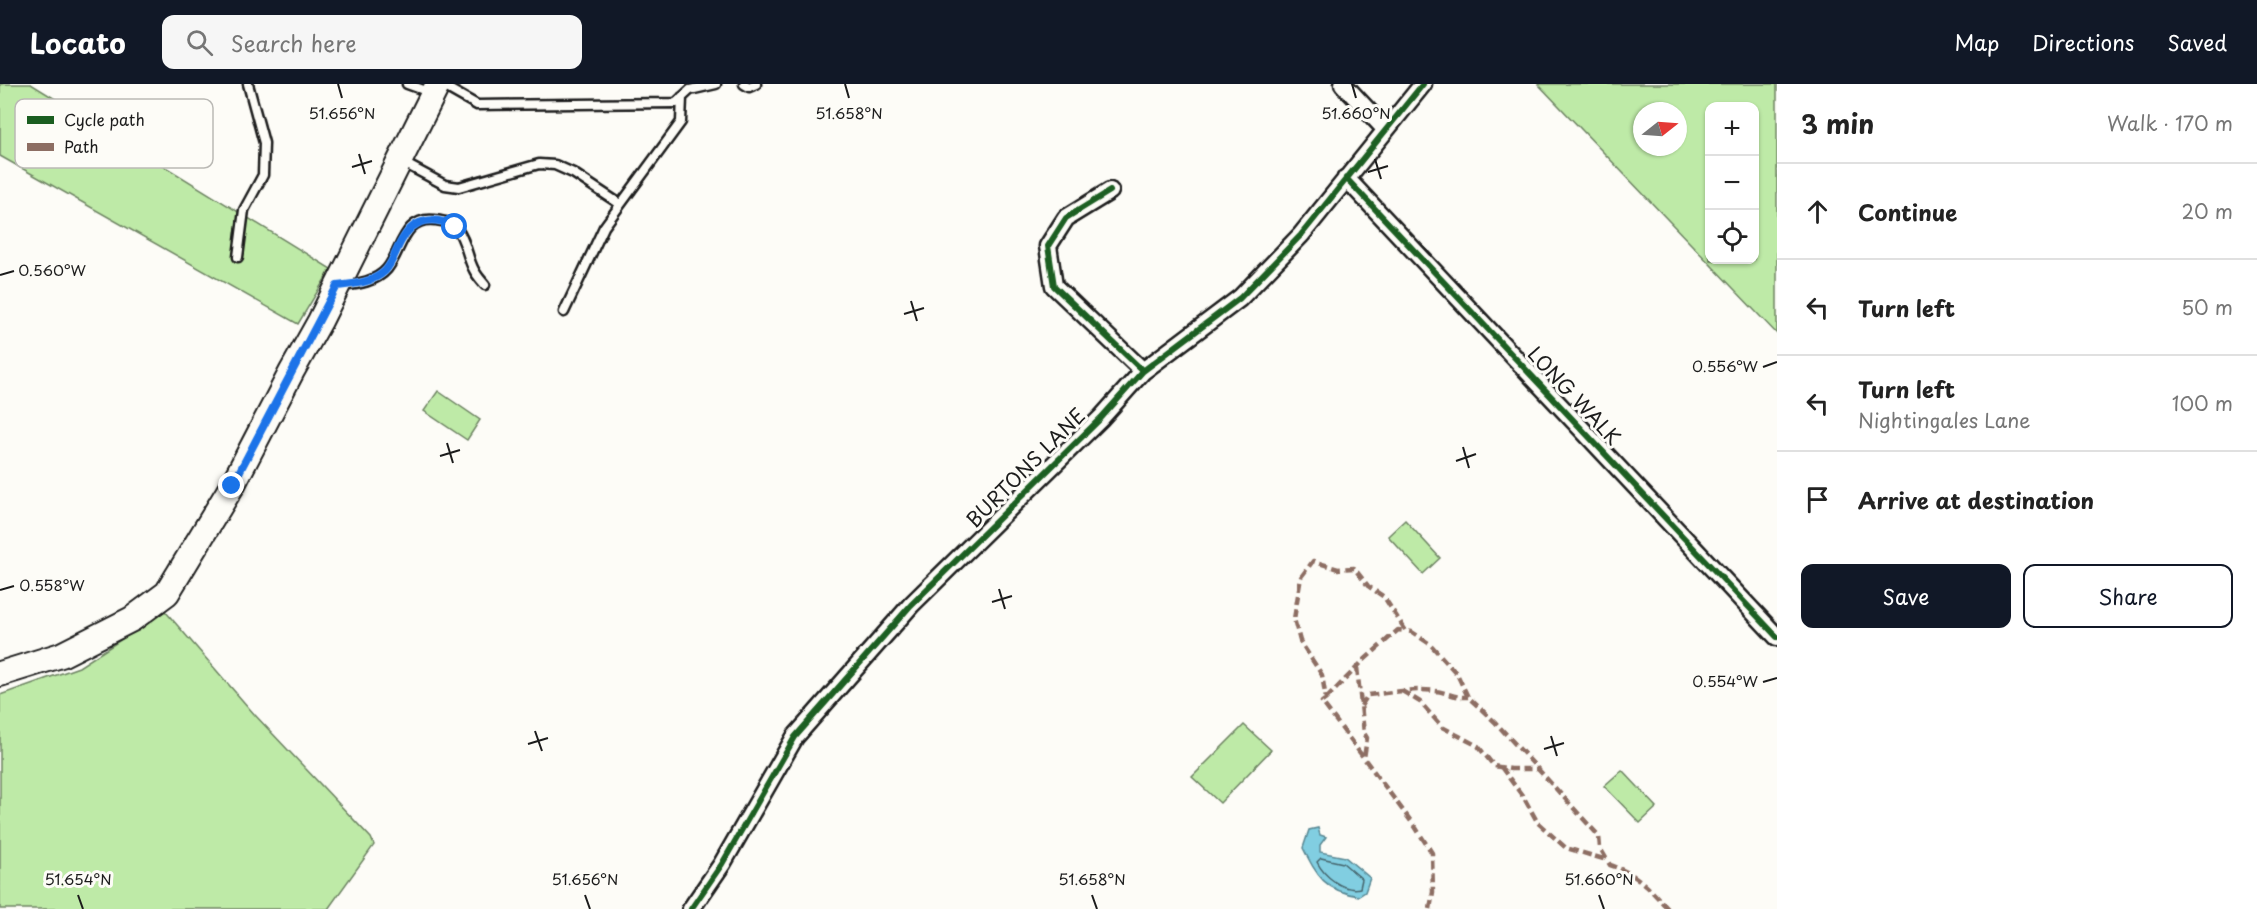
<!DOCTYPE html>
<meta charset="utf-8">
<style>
:root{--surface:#fff;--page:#f6f6f6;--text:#222;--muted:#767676;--line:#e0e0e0;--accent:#111827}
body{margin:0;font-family:"Playpen Sans",sans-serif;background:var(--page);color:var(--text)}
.controls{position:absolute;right:18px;top:18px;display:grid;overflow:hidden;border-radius:12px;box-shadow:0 2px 4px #0004}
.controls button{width:54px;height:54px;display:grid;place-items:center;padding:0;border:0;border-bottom:2px solid var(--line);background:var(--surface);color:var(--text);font:30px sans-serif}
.compass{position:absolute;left:1633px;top:18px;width:54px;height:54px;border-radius:50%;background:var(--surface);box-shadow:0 2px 4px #0004;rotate:73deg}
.stop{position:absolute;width:18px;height:18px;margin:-14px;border:4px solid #1a73e8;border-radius:50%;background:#fff}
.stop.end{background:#1a73e8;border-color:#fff;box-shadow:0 2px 6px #0008}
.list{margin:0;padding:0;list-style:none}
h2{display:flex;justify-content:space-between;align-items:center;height:78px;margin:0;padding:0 24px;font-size:26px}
h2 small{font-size:20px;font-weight:400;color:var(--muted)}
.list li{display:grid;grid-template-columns:39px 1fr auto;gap:18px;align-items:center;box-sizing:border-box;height:96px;padding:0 24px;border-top:2px solid var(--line)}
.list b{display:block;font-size:22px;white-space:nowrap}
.list p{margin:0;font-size:20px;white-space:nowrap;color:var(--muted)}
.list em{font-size:20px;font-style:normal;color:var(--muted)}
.actions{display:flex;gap:12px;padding:18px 24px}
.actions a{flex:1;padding:14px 0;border:2px solid var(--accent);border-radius:12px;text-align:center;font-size:21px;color:var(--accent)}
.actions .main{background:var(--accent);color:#fff}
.icon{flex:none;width:33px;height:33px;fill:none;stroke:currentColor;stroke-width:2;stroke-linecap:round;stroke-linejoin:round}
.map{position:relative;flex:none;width:1777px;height:825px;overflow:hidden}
header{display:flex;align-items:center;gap:36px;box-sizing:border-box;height:84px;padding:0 30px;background:var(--accent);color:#fff}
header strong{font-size:28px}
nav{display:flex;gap:33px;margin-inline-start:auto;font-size:21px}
.search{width:420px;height:54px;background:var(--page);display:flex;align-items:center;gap:15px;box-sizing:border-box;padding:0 21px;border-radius:12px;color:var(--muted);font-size:22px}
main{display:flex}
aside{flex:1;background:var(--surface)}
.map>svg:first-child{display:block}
.green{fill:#beeaa7;stroke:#6d8362;stroke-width:1.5;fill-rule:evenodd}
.water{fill:#81cee1;stroke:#598792;stroke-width:1.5}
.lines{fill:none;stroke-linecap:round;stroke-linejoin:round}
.shore{stroke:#44636b;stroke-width:1.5}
.service-casing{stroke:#1c1c1c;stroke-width:13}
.minor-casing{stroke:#1c1c1c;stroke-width:21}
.secondary-casing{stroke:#1c1c1c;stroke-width:28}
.service{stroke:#fdfcf7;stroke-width:8}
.minor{stroke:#fdfcf7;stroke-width:16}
.secondary{stroke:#fdfcf7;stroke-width:24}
.quiet{stroke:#8d6e63;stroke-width:4.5;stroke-dasharray:9 4.5;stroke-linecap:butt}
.cycleway-casing{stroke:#fdfcf7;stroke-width:10}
.cycleway{stroke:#1b5e20;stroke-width:6}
.route{stroke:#1a73e8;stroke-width:8}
.ticks{fill:none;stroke:#1c1c1c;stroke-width:2}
.labels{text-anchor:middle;stroke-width:6;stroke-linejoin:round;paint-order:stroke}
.street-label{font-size:20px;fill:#1c1c1c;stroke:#fdfcf7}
.key{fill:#fdfcf7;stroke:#bab9b5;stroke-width:1.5}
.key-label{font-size:16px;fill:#1c1c1c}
.ticks-label{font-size:15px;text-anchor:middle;fill:#1c1c1c;stroke:#fdfcf7;stroke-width:6;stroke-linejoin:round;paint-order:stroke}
</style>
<header>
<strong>Locato</strong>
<div class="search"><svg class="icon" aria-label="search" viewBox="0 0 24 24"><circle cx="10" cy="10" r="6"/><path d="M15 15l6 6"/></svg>Search here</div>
<nav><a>Map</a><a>Directions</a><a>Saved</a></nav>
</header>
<main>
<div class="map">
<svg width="1777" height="825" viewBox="0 0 1777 825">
<rect width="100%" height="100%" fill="#fdfcf7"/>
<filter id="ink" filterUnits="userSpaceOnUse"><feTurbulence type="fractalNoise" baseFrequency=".0167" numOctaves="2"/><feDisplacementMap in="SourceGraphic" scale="12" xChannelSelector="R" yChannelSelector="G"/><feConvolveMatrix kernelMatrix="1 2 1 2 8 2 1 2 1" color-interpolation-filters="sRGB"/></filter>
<g filter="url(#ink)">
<path class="green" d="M 0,0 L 31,0 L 331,185 L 298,240 L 0,72 Z
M 1538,0 L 1777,0 L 1777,250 ZM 1710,22 L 1754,22 L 1754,176 L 1710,176 ZM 1642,27 L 1678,27 L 1678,63 L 1642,63 Z
M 438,307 L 480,336 L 467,356 L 424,327 Z
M 1405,436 L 1440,474 L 1423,490 L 1388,452 Z
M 165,527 L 255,631 L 371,754 L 374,761 L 328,825 L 0,825 L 0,611 L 79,583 Z
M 1244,641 L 1271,666 L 1220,719 L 1192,693 Z
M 1622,686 L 1657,723 L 1640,739 L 1604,702 Z"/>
<path class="water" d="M 1318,744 L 1320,751 L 1326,753 L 1320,761 L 1320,768 L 1345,773 L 1370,794 L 1365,808 L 1359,812 C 1325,807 1317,792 1303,764 L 1309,746 Z"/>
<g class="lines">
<path class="shore" d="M 1321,774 L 1343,779 L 1362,795 L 1360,804 C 1343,808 1324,792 1317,778 Z"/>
<defs>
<path id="service" d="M 407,0 L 432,9
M 440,0 L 477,21 L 676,19 L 690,6 L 716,0
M 744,0 L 749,3 L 756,0
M 402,78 L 445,101 L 459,103 L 539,80 L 555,81 L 573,89 L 620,120
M 238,173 L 244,126 L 263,91 L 264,59 L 248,0
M 341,202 C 357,200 376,198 387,185 C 402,167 403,132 435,136 C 442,137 451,138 456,144 C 466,155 467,174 474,186 C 477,192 481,196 485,201
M 564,228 L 604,143 L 681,38 L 682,13"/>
<path id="minor" d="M 1343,0 L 1385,45
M 1346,94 L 1777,553
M 1110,107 L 1066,134 L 1048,162 L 1054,202 L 1143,287
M 691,825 L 722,780 L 795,653 L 911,521 L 1101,334 L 1143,287 L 1240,214 L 1301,151 L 1423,0"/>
<path id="secondary" d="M 0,590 L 61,571 L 132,535 L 167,509 L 232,402 L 292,287 L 320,237 L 438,0"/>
</defs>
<use href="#service" class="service-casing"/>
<use href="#minor" class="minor-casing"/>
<use href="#secondary" class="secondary-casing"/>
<use href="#service" class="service"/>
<use href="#minor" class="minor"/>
<use href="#secondary" class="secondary"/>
<path class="quiet" d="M 1357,583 L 1364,649 L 1367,654 L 1364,674
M 1402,607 L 1420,618 L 1442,643 L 1478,662 L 1494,682 L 1511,685 L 1538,685
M 1326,615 L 1362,578 L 1398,546 L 1406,547
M 1361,622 L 1368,611 C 1390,609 1413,604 1435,607 C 1447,608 1455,614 1468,613
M 1501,683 L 1524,714 L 1538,739 L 1566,764 L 1607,776
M 1430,825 L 1433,808 L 1432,769 L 1416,744 L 1322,618 L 1326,615 L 1322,591 L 1300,557 L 1294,535 L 1301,493 L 1313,477 L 1338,485 L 1354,484 L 1368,502 L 1384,513 L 1406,547 L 1412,548 L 1430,560 L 1457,590 L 1468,613 L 1495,638 L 1599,752 L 1600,764 L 1610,781 C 1638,790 1649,804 1668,825"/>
<defs>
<path id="cycleway" d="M 1346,94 L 1777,553
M 1110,107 L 1066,134 L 1048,162 L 1054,202 L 1143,287
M 691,825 L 722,780 L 795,653 L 911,521 L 1101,334 L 1143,287 L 1240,214 L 1301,151 L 1423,0"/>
</defs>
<use href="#cycleway" class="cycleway-casing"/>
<use href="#cycleway" class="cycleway"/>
</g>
</g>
<g class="lines" filter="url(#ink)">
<path class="route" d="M 232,402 L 337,202 C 354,200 372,199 385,187 C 394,177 396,164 403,154 C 415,134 435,132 455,143"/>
</g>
<path class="ticks" d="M 338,0 L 342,14M 845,0 L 849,14M 1352,0 L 1356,14M 359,70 L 365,90M 1375,75 L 1381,95M 352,83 L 372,77M 1368,88 L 1388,82M 0,191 L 14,187M 911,217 L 917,237M 904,230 L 924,224M 1763,283 L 1777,278M 447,359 L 453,379M 1463,363 L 1469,384M 440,372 L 460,366M 1456,377 L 1476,370M 999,505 L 1005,525M 0,506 L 14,502M 992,518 L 1012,512M 1763,598 L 1777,594M 535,647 L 542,667M 1551,652 L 1557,672M 528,660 L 548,654M 1544,665 L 1564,659M 78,811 L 83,825M 585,811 L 590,825M 1092,811 L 1097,825M 1599,811 L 1604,825"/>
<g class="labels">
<g class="street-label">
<text transform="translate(1574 312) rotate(47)" y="7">LONG WALK</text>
<text transform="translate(1026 384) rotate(-45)" y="7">BURTONS LANE</text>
</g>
</g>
<rect x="15" y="15" width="198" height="69" rx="9" class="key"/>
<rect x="27" y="32" width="27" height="8" fill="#1b5e20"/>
<rect x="27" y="59" width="27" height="8" fill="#8d6e63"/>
<g class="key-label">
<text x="64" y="42">Cycle path</text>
<text x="64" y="69">Path</text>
</g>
<g class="ticks-label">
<text x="342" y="35">51.656°N</text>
<text x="849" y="35">51.658°N</text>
<text x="1356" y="35">51.660°N</text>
<text x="52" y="192">0.560°W</text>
<text x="1725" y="288">0.556°W</text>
<text x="52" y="507">0.558°W</text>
<text x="1725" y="603">0.554°W</text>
<text x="78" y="801">51.654°N</text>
<text x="585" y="801">51.656°N</text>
<text x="1092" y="801">51.658°N</text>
<text x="1599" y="801">51.660°N</text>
</g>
</svg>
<div class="controls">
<button>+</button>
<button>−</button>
<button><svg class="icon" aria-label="locate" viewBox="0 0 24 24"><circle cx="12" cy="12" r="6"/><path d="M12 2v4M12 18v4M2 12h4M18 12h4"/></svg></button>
</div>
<svg class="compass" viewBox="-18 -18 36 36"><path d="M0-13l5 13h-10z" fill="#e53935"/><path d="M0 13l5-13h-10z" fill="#767676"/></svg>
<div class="stop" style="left:455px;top:143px"></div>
<div class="stop end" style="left:232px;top:402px"></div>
</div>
<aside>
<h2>3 min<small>Walk · 170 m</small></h2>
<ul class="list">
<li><svg class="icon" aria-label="ahead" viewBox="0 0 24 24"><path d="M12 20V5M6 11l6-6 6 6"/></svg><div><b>Continue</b></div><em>20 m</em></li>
<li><svg class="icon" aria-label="left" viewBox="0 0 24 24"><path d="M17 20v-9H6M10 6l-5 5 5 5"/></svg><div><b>Turn left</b></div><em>50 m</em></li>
<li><svg class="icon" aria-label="left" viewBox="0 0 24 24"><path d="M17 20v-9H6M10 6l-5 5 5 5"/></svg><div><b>Turn left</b><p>Nightingales Lane</p></div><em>100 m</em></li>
<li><svg class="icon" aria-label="arrive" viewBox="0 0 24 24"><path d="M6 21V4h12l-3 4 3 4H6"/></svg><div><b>Arrive at destination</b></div></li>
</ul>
<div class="actions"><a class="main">Save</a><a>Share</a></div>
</aside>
</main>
